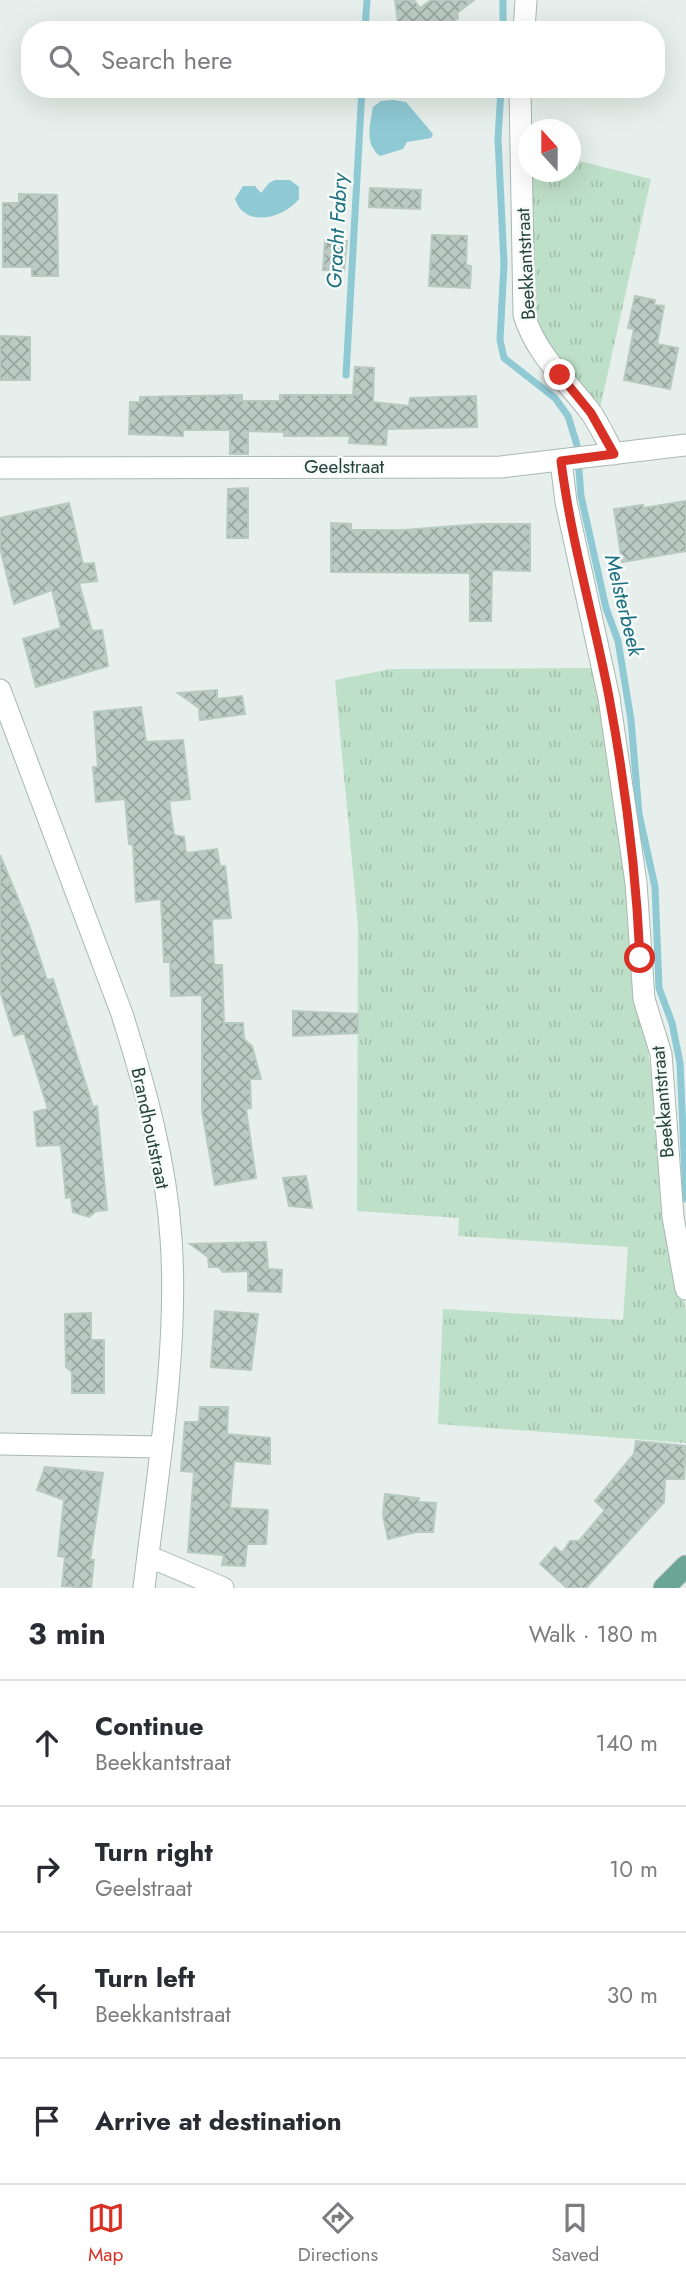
<!DOCTYPE html>
<meta charset="utf-8">
<style>
:root{--surface:#fff;--page:#f7f7f7;--text:#2b2b33;--muted:#7c7c81;--line:#e1e1e2;--accent:#d93025}
body{margin:0;font-family:Jost,sans-serif;background:var(--page);color:var(--text)}
.compass{position:absolute;left:518px;top:119px;width:63px;height:63px;border-radius:50%;background:var(--surface);box-shadow:0 7px 28px #0002;rotate:339deg}
.stop{position:absolute;width:21px;height:21px;margin:-16px;border:5px solid #d93025;border-radius:50%;background:#fff}
.stop.end{background:#d93025;border-color:#fff;box-shadow:0 2px 7px #0008}
.list{margin:0;padding:0;list-style:none}
h2{display:flex;justify-content:space-between;align-items:center;height:91px;margin:0;padding:0 28px;font-size:30px}
h2 small{font-size:23px;font-weight:400;color:var(--muted)}
.list li{display:grid;grid-template-columns:46px 1fr auto;gap:21px;align-items:center;box-sizing:border-box;height:126px;padding:0 28px;border-top:2px solid var(--line)}
.list b{display:block;font-size:26px;white-space:nowrap}
.list p{margin:0;font-size:23px;white-space:nowrap;color:var(--muted)}
.list em{font-size:23px;font-style:normal;color:var(--muted)}
.icon{flex:none;width:38px;height:38px;fill:none;stroke:currentColor;stroke-width:2;stroke-linecap:round;stroke-linejoin:round}
.map{position:relative;flex:none;width:686px;height:1588px;overflow:hidden}
.search{position:absolute;background:var(--surface);box-shadow:0 7px 28px #0002;left:21px;right:21px;top:21px;height:77px;display:flex;align-items:center;gap:18px;box-sizing:border-box;padding:0 24px;border-radius:28px;color:var(--muted);font-size:26px}
.sheet{height:595px;background:var(--surface)}
nav{display:flex;justify-content:space-around;align-items:center;box-sizing:border-box;height:98px;border-top:2px solid var(--line);background:var(--surface);font-size:19px;color:var(--muted)}
nav a{display:grid;justify-items:center;gap:4px}
nav .on{color:var(--accent)}
.map>svg:first-child{display:block}
.grass{fill:url(#grass-tufts)}
.water{fill:#8ec9d4}
.lines{fill:none;stroke-linecap:round;stroke-linejoin:round}
.stream{stroke:#8ec9d4;stroke-width:7}
.building{fill:url(#building-cross-hatch);stroke:#b8c9c2;stroke-width:2}
.minor-casing{stroke:#a8b8b2;stroke-width:23}
.major-casing{stroke:#c2cac8;stroke-width:23}
.minor{stroke:#fff;stroke-width:21}
.major{stroke:#6aa596;stroke-width:21}
.route{stroke:#d93025;stroke-width:9}
.labels{text-anchor:middle;stroke-width:5;stroke-linejoin:round;paint-order:stroke}
.street-label{font-size:19px;fill:#24423a;stroke:#f7fbf9}
.water-label{font-size:21px;font-style:italic;fill:#1c6f80;stroke:#f7fbf9}
</style>
<div class="map">
<svg width="686" height="1588" viewBox="0 0 686 1588">
<defs>
<pattern id="grass-tufts" width="24" height="20" patternUnits="userSpaceOnUse" patternTransform="scale(1.75)"><rect width="24" height="20" fill="#bfe0c8"/><path d="M3 7l-1-3M5 7V3M7 7l1-3M15 17l-1-3M17 17v-4M19 17l1-3" fill="none" stroke="#a4c1ad"/></pattern>
<pattern id="building-cross-hatch" width="8" height="8" patternUnits="userSpaceOnUse" patternTransform="scale(1.75)"><rect width="8" height="8" fill="#bbcac4"/><path d="M0 0l8 8M0 8l8-8" fill="none" stroke="#98a6a0"/></pattern>
</defs>
<rect width="100%" height="100%" fill="#e6efeb"/>
<path class="grass" d="M 571,159 L 651,179 L 599,413 L 564,361 L 540,334 L 533,305 L 530,172 L 570,172 Z
M 594,668 L 628,850 L 641,1004 L 686,1312 L 686,1443 L 438,1424 L 443,1309 L 623,1320 L 628,1247 L 458,1236 L 459,1218 L 357,1211 L 358,925 L 335,680 L 391,669 Z"/>
<path class="water" d="M 393,100 L 406,102 L 433,134 L 431,138 L 407,142 L 403,149 L 380,156 C 364,144 370,124 373,107 L 381,101 Z
M 275,180 L 290,180 L 299,187 L 299,199 C 284,218 245,229 235,199 L 243,186 L 255,186 L 261,193 L 269,183 Z"/>
<g class="lines">
<path class="stream" d="M 365,30 L 367,0
M 503,30 L 503,0
M 501,89 L 498,139 L 504,264 L 500,340 L 504,358 L 555,398 L 568,416 L 577,445 L 581,496 L 606,608 L 618,641 L 631,720 L 639,814 L 655,887 L 659,988 L 672,1023 L 680,1063 L 686,1199
M 346,375 L 362,89"/>
</g>
<path class="building" d="M 395,0 L 414,0 L 420,8 L 431,0 L 474,0 L 457,13 L 458,18 L 441,30 L 399,30 Z
M 370,188 L 421,190 L 420,209 L 369,207 Z
M 19,194 L 57,195 L 58,276 L 32,276 L 32,267 L 3,267 L 3,203 L 19,203 Z
M 432,235 L 467,236 L 466,265 L 471,266 L 470,288 L 429,286 Z
M 325,240 L 347,241 L 344,271 L 323,270 Z
M 635,296 L 655,300 L 654,305 L 664,306 L 657,344 L 678,348 L 670,389 L 624,380 L 634,329 L 628,328 Z
M 0,336 L 30,337 L 30,380 L 0,380 Z
M 355,367 L 374,368 L 373,402 L 409,406 L 410,398 L 476,396 L 477,427 L 387,429 L 386,445 L 349,443 L 350,436 L 284,436 L 284,432 L 248,431 L 248,454 L 230,454 L 230,430 L 183,430 L 183,436 L 129,434 L 130,402 L 140,402 L 140,397 L 242,395 L 242,401 L 280,401 L 280,395 L 353,395 Z
M 248,488 L 248,538 L 227,538 L 228,489 Z
M 686,501 L 686,551 L 622,562 L 614,509 L 643,505 L 643,508 Z
M 69,503 L 83,564 L 94,563 L 97,581 L 79,583 L 92,631 L 102,630 L 108,666 L 36,687 L 23,639 L 61,628 L 52,590 L 14,604 L 0,548 L 0,518 Z
M 331,523 L 351,524 L 351,530 L 404,530 L 481,524 L 530,524 L 530,571 L 492,570 L 491,621 L 470,621 L 470,573 L 331,572 Z
M 217,690 L 217,699 L 242,696 L 245,714 L 200,720 L 199,708 L 178,693 Z
M 141,707 L 146,742 L 183,740 L 190,799 L 169,801 L 174,835 L 184,837 L 186,853 L 217,849 L 220,866 L 225,866 L 231,918 L 212,919 L 214,965 L 222,965 L 224,1023 L 243,1023 L 244,1039 L 252,1046 L 261,1079 L 250,1079 L 251,1108 L 246,1109 L 256,1178 L 215,1185 L 202,1111 L 202,995 L 171,996 L 170,962 L 164,962 L 161,899 L 136,902 L 133,845 L 129,844 L 125,799 L 96,802 L 93,767 L 98,767 L 94,712 Z
M 0,855 L 29,925 L 47,980 L 53,979 L 93,1107 L 97,1106 L 107,1210 L 96,1211 L 89,1217 L 73,1212 L 71,1197 L 66,1198 L 61,1145 L 37,1146 L 34,1112 L 48,1109 L 24,1033 L 14,1036 L 0,991 Z
M 293,1011 L 358,1014 L 358,1033 L 293,1036 Z
M 306,1176 L 312,1208 L 289,1206 L 283,1178 Z
M 266,1242 L 268,1269 L 282,1270 L 281,1292 L 248,1291 L 248,1271 L 223,1272 L 219,1267 L 209,1267 L 208,1257 L 190,1244 Z
M 215,1311 L 258,1314 L 251,1370 L 211,1367 Z
M 91,1313 L 91,1340 L 104,1340 L 104,1393 L 72,1393 L 72,1372 L 66,1367 L 65,1314 Z
M 200,1407 L 228,1407 L 227,1434 L 270,1438 L 270,1464 L 234,1461 L 230,1508 L 268,1510 L 266,1544 L 247,1544 L 245,1566 L 222,1565 L 224,1555 L 188,1552 L 194,1472 L 181,1471 L 183,1446 L 185,1422 L 199,1422 Z
M 636,1441 L 686,1446 L 684,1479 L 665,1479 L 664,1502 L 586,1588 L 567,1588 L 540,1564 L 555,1547 L 562,1553 L 570,1541 L 579,1541 L 605,1510 L 595,1501 L 634,1454 Z
M 45,1467 L 103,1473 L 90,1560 L 94,1560 L 91,1588 L 62,1586 L 65,1557 L 58,1556 L 64,1500 L 37,1490 Z
M 385,1494 L 419,1498 L 418,1502 L 436,1503 L 433,1532 L 416,1532 L 388,1539 L 383,1515 Z"/>
<g class="lines">
<defs>
<path id="minor" d="M 524,30 L 526,0
M 520,89 L 524,315 C 536,354 565,379 589,410 C 599,423 606,440 614,454
M 561,461 L 566,502 L 609,698 L 636,883 L 644,999 L 661,1054 L 673,1217 L 686,1289
M 0,468 L 501,467 L 686,445
M 0,690 L 122,1014 C 145,1087 166,1162 171,1238 C 179,1349 157,1476 144,1588
M 0,1444 L 160,1447
M 148,1556 L 223,1588"/>
<path id="major" d="M 664,1588 L 686,1566"/>
</defs>
<use href="#minor" class="minor-casing"/>
<use href="#major" class="major-casing"/>
<use href="#minor" class="minor"/>
<use href="#major" class="major"/>
</g>
<g class="lines">
<path class="route" d="M 560,375 L 591,413 L 614,454 L 561,461 C 571,541 594,618 609,697 C 625,783 636,870 640,958"/>
</g>
<g class="labels">
<g class="street-label">
<text transform="translate(525 264) rotate(-93)" y="7">Beekkantstraat</text>
<text x="344" y="473">Geelstraat</text>
<text transform="translate(662 1102) rotate(-95)" y="7">Beekkantstraat</text>
<text transform="translate(151 1128) rotate(78)" y="7">Brandhoutstraat</text>
</g>
<g class="water-label">
<text transform="translate(337 231) rotate(-87)" y="7">Gracht Fabry</text>
<text transform="translate(624 605) rotate(76)" y="7">Melsterbeek</text>
</g>
</g>
</svg>
<svg class="compass" viewBox="-18 -18 36 36"><path d="M0-13l5 13h-10z" fill="#e53935"/><path d="M0 13l5-13h-10z" fill="#7c7c81"/></svg>
<div class="stop" style="left:640px;top:958px"></div>
<div class="stop end" style="left:560px;top:375px"></div>
<div class="search"><svg class="icon" aria-label="search" viewBox="0 0 24 24"><circle cx="10" cy="10" r="6"/><path d="M15 15l6 6"/></svg>Search here</div>
</div>
<section class="sheet">
<h2>3 min<small>Walk · 180 m</small></h2>
<ul class="list">
<li><svg class="icon" aria-label="ahead" viewBox="0 0 24 24"><path d="M12 20V5M6 11l6-6 6 6"/></svg><div><b>Continue</b><p>Beekkantstraat</p></div><em>140 m</em></li>
<li><svg class="icon" aria-label="right" viewBox="0 0 24 24"><path d="M7 20v-9h11M14 6l5 5-5 5"/></svg><div><b>Turn right</b><p>Geelstraat</p></div><em>10 m</em></li>
<li><svg class="icon" aria-label="left" viewBox="0 0 24 24"><path d="M17 20v-9H6M10 6l-5 5 5 5"/></svg><div><b>Turn left</b><p>Beekkantstraat</p></div><em>30 m</em></li>
<li><svg class="icon" aria-label="arrive" viewBox="0 0 24 24"><path d="M6 21V4h12l-3 4 3 4H6"/></svg><div><b>Arrive at destination</b></div></li>
</ul>
</section>
<nav>
<a class="on"><svg class="icon" aria-label="map" viewBox="0 0 24 24"><path d="M3 6l6-2 6 2 6-2v14l-6 2-6-2-6 2zM9 4v14M15 6v14"/></svg>Map</a>
<a><svg class="icon" aria-label="directions" viewBox="0 0 24 24"><path d="M12 3l9 9-9 9-9-9zM9 14v-3h6M13 9l2 2-2 2"/></svg>Directions</a>
<a><svg class="icon" aria-label="saved" viewBox="0 0 24 24"><path d="M7 4h10v16l-5-4-5 4z"/></svg>Saved</a>
</nav>
